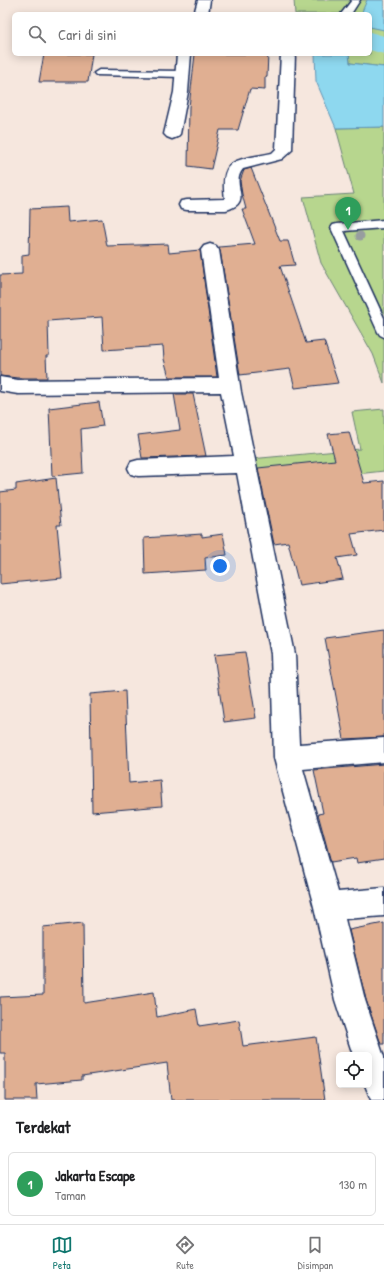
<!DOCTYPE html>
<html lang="id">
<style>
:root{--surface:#fff;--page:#f6f6f6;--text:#202124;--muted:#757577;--line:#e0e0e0;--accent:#0f766e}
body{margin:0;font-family:"Patrick Hand",sans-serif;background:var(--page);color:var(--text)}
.controls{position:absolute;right:12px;bottom:12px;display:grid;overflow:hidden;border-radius:6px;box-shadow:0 2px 10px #0003}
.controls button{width:36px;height:36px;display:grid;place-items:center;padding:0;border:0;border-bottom:1px solid var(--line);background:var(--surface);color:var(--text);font:20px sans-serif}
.you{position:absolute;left:220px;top:566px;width:14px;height:14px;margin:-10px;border:3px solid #fff;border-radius:50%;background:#1a73e8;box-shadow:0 0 0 6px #1a73e833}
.badge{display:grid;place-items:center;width:26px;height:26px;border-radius:50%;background:var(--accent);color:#fff;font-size:13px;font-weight:700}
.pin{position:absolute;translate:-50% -33px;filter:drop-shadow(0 1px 2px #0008)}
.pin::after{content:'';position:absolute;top:21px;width:14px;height:12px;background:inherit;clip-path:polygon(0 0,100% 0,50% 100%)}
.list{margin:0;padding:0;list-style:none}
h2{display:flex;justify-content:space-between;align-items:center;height:52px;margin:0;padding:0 16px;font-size:17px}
h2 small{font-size:13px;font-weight:400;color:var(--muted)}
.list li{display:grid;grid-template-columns:26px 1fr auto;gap:12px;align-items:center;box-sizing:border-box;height:64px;margin:0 8px 8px;padding:0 8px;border:1px solid var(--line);border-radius:6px}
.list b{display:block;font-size:15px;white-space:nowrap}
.list p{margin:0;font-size:13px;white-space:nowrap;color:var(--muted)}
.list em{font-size:13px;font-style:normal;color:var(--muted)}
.icon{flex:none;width:22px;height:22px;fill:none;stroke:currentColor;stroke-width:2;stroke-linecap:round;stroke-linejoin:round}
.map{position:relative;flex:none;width:384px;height:1100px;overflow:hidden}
.search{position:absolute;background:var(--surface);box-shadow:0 2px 10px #0003;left:12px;right:12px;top:12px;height:44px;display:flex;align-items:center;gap:10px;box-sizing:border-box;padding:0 14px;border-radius:6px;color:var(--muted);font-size:15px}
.sheet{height:124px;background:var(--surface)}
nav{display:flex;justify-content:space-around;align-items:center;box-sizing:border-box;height:56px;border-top:1px solid var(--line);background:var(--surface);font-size:11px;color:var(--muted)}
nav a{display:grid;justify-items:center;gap:2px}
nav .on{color:var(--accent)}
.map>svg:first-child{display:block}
.green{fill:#b7d68e;stroke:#698276}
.water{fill:#8ed8ef;stroke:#6094b5}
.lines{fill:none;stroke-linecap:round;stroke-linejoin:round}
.river{fill:#8ed8ef;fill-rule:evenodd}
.building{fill:#e0af92;stroke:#1b2f5e}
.service-casing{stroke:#1b2f5e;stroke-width:3}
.minor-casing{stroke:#1b2f5e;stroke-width:3}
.service{fill:#fff;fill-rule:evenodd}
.minor{fill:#fff;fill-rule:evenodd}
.tree{fill:#979d9f}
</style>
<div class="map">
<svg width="384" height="1100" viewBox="0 0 384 1100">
<rect width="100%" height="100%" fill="#f6e7de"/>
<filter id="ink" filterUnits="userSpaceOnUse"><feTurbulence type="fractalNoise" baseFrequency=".025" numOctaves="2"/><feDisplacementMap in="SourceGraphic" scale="8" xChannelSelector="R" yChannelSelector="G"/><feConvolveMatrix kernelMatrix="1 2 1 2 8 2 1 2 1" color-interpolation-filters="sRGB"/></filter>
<g filter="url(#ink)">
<path class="green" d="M 294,0 L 384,0 L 384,67 L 350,63 L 349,54 L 370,54 L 370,14 L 295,14 Z
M 384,127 L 384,383 L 373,354 L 321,263 L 303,197 L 354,194 L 336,128 Z
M 384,409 L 384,471 L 257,485 L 250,459 L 360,449 L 352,412 Z"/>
<path class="water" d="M 367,0 L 384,0 L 384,30 L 370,27 L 370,14 L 361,14 Z
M 315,54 L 349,54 L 350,63 L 384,67 L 384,127 L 336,128 L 316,81 Z"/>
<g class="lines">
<path class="river" d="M 370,32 L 384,36 L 384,54 L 370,50 Z"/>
</g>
<path class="building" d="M 44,54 L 92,54 L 88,82 L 39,82 Z
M 195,54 L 268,54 L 267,77 L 265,77 L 265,90 L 250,89 L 238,130 L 220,130 L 211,169 L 188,166 L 189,107 Z
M 251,168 L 280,241 L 288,241 L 295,265 L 280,266 L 306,343 L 324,341 L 338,383 L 295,388 L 290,369 L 240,375 L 220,250 L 219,247 L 255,244 L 242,209 L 246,209 L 242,194 L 240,181 L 244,170 Z
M 67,207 L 68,222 L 102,219 L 107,246 L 168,244 L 169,253 L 200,250 L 217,377 L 169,377 L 164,359 L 163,346 L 104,350 L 102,317 L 48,321 L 49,356 L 46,356 L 47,378 L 18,378 L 0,376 L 0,275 L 22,274 L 22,255 L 29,254 L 30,209 Z
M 174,394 L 193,394 L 206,456 L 142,458 L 138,435 L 180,430 Z
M 99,402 L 103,426 L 81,429 L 83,473 L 52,476 L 49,408 Z
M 349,432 L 364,483 L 384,481 L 384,530 L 351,534 L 357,555 L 337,558 L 343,579 L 299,585 L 288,542 L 274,544 L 258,468 L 335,460 L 328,434 Z
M 56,478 L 61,525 L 57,525 L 62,578 L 0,584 L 0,492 L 16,490 L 16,484 Z
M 202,534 L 202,537 L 223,534 L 227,555 L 205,558 L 206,570 L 145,574 L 144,538 Z
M 384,630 L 384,737 L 344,739 L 325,638 Z
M 245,652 L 256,718 L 224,722 L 214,655 Z
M 125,691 L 129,783 L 160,780 L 162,806 L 92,812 L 90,694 Z
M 384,764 L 384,859 L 357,863 L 356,858 L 331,862 L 318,814 L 323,813 L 314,770 Z
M 83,923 L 84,1003 L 154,992 L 157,1017 L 196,1009 L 199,1026 L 239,1020 L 243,1046 L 316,1037 L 325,1100 L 171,1100 L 167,1063 L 82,1076 L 82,1080 L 36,1084 L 37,1100 L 5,1100 L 5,1053 L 0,1053 L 0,997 L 43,995 L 43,927 Z
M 384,923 L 384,1044 L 381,1044 L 366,1000 L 349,930 Z"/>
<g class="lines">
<defs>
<path id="service" d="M 352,0 L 360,0 L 351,14 L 341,14 Z
M 99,70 L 183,71 L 188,74 L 183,77 L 96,75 L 94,73 Z
M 384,220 L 384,228 L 344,231 L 384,318 L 384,337 L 380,335 L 378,332 L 331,228 L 333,225 L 337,224 Z"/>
<path id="minor" d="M 198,0 L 210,0 L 208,14 L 194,14 Z
M 177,54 L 191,54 L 188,92 L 180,134 L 177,137 L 172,139 L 167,137 L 164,134 L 174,92 Z
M 281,54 L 295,54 L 292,150 L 282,159 L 243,169 C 229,185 255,202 226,210 L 187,210 L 181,209 L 179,205 L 181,201 L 187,200 L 225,199 C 219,156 237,161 272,153 L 276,149 Z
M 210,244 L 216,246 L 219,250 L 241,392 L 295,654 L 299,744 L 384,738 L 384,762 L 303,769 L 338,892 L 384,888 L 384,916 L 345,919 L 365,1000 L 384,1057 L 384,1100 L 371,1100 L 365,1085 L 369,1085 L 369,1055 L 353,1055 L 335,1000 L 314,907 L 274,758 L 271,654 L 237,473 L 138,476 L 131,474 L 128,468 L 131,462 L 138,460 L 234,456 L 221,392 L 18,394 L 0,391 L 0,377 L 18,380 L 219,378 L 201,250 L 204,246 Z"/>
</defs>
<use href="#service" class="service-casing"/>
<use href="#minor" class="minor-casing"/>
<use href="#service" class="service"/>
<use href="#minor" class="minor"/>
</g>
<circle class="tree" cx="360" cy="236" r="4.5"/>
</g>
</svg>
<div class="controls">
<button><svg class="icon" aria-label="locate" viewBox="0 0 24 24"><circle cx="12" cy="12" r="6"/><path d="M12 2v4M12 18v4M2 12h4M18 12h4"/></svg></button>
</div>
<div class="you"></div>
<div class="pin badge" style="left:348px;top:230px;background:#2e9e5b">1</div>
<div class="search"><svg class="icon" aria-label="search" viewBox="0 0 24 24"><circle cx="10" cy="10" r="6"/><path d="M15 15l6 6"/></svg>Cari di sini</div>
</div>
<section class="sheet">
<h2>Terdekat<small></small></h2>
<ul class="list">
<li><span class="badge" style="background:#2e9e5b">1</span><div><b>Jakarta Escape</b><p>Taman</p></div><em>130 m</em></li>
</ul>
</section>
<nav>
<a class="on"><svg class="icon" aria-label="map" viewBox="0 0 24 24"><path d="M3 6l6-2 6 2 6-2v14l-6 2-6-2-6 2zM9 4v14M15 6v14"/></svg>Peta</a>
<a><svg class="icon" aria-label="directions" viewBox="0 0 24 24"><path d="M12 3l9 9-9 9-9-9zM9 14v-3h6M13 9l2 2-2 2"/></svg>Rute</a>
<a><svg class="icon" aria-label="saved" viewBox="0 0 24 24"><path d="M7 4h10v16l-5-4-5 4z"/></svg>Disimpan</a>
</nav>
